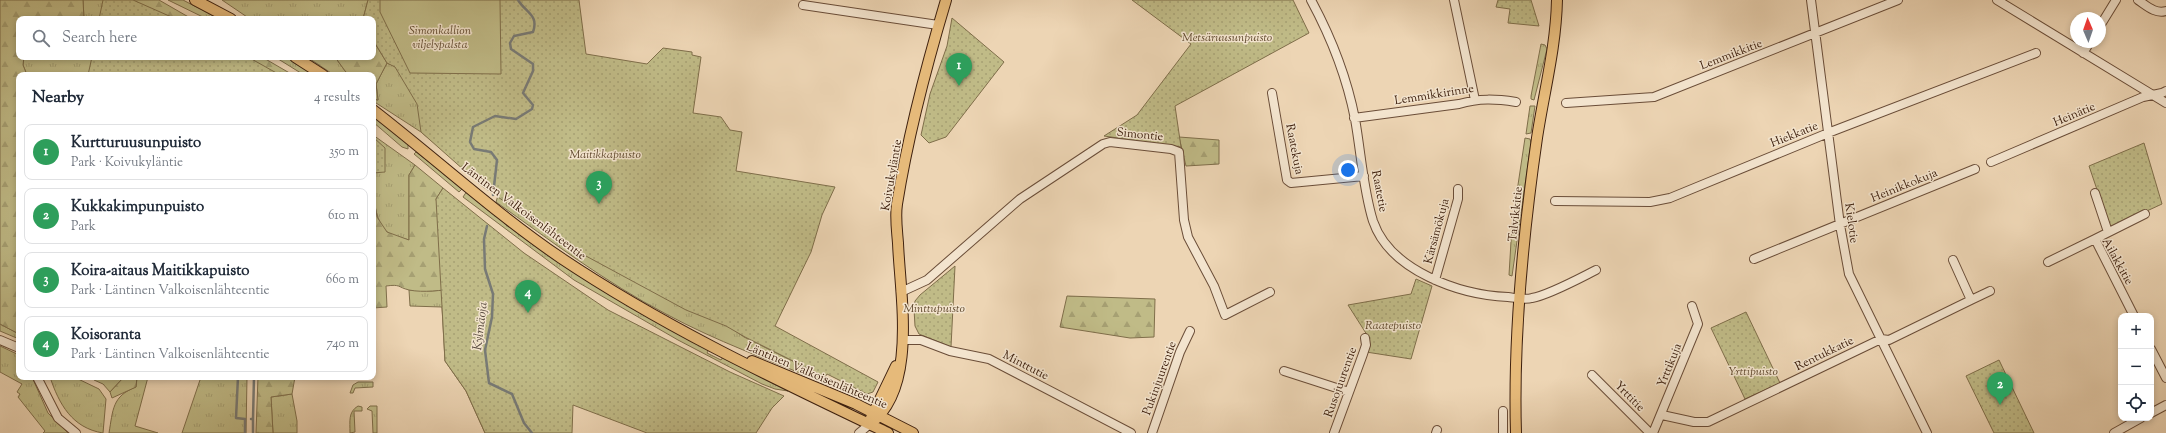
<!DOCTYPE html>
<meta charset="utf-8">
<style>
:root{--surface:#fff;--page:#f2f2f3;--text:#1f2937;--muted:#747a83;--line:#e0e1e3;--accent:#1a73e8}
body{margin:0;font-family:"Sorts Mill Goudy",serif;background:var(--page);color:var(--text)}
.controls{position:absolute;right:12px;bottom:12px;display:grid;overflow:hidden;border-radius:8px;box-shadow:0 2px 6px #0003}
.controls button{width:36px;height:36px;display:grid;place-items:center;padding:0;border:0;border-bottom:1px solid var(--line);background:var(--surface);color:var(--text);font:20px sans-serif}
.compass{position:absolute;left:2070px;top:12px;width:36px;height:36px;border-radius:50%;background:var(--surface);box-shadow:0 2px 6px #0003;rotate:358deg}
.you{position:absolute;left:1348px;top:170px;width:14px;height:14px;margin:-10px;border:3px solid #fff;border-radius:50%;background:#1a73e8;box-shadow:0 0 0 6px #1a73e833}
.badge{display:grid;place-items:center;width:26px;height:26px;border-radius:50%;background:var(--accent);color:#fff;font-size:13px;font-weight:700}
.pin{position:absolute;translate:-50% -33px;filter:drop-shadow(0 1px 2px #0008)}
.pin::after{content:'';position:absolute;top:21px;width:14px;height:12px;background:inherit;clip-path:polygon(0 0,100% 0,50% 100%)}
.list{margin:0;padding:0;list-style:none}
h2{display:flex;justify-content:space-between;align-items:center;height:52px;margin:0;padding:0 16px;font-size:17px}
h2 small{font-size:13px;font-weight:400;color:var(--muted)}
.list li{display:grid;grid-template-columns:26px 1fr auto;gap:12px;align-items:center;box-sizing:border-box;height:56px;margin:0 8px 8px;padding:0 8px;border:1px solid var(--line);border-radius:8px}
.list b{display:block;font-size:15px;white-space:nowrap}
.list p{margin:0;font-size:13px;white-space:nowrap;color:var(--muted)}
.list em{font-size:13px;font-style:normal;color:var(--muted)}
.icon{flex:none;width:22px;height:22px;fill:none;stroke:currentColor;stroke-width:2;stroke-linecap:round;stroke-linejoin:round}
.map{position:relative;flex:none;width:2166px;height:433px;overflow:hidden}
.search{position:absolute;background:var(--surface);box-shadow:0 2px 6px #0003;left:16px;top:16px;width:360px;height:44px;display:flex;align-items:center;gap:10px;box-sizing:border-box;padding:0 14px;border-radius:8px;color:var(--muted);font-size:15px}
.panel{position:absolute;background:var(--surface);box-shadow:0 2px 6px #0003;left:16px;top:72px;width:360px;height:308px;border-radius:8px}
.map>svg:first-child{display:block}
.grass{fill:url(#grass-tufts);stroke:#7f6e4a}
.forest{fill:url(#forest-firs);stroke:#7f6e4a}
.park{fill:url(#park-dots);stroke:#7f6e4a}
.garden{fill:#c0bb87;stroke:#7f6e4a}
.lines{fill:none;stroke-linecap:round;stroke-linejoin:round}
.stream{stroke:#787a75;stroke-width:2.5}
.minor-casing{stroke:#6a4d38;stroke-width:10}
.major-casing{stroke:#3e200e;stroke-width:12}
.minor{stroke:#f3e4ce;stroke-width:8}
.major{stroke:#e6ba7a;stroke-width:10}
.labels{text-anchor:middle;stroke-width:3;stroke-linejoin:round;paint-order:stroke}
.park-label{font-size:12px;font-style:italic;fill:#5e472c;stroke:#f3e4ce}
.street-label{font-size:12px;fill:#3e200e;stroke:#f3e4ce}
.water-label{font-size:13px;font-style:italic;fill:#5b4d41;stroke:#f3e4ce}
</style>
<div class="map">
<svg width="2166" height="433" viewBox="0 0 2166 433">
<defs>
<pattern id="grass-tufts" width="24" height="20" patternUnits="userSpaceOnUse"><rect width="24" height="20" fill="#c0bb87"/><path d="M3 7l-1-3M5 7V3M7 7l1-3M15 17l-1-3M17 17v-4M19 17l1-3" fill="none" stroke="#a6a073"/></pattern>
<pattern id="forest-firs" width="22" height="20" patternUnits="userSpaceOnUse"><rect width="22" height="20" fill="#c0bb87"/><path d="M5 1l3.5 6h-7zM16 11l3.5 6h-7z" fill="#a6a073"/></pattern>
<pattern id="park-dots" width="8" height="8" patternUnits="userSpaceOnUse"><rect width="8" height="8" fill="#c0bb87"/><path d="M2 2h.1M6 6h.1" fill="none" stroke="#a6a073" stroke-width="1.8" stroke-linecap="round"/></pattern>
</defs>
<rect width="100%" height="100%" fill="#edd5b4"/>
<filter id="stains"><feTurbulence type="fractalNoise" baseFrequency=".005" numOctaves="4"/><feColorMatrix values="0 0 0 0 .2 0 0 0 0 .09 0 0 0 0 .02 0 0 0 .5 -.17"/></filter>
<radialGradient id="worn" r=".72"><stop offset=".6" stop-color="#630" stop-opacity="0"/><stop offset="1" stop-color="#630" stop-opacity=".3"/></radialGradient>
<path class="grass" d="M 83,0 L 106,0 L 151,19 L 84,19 Z
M 168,0 L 183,0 L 219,19 L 207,19 Z
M 222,0 L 368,0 L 363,19 L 250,19 Z
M 1541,44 L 1545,45 L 1547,49 L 1534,100 L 1531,99 L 1531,96 Z
M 24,57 L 253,57 L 257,75 L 27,75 L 23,65 Z
M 275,57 L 287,57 L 315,75 L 304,75 Z
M 307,57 L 335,57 L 348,75 L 334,75 Z
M 387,63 L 410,73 L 481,182 L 421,132 L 373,101 L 373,99 L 378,100 L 376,84 Z
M 1530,106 L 1535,106 L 1531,133 L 1526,134 Z
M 373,116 L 408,143 L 408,149 L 402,147 L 373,122 Z
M 373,135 L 415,165 L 409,175 L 409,240 C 403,238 391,236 386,231 C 368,214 373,160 373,135 Z
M 1525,138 L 1530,139 L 1531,143 L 1512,276 L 1509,275 L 1512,225 Z
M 416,152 L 463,188 L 459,192 L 414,154 Z
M 467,191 L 709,349 L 707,353 L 721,360 L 723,357 L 788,391 L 775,389 L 762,384 L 678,340 L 574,280 L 463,197 Z
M 499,192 L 707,311 L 744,337 L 825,377 L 822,382 C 769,360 716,341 666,314 C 605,282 551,241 496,202 Z
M 456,289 L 485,409 L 485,433 L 466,391 L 445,361 L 442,307 L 410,306 L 409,290 L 431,291 Z
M 0,324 L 19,334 L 19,339 L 0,331 Z
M 0,346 L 19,355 L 19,377 L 32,377 L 48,413 L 68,433 L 43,433 L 45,431 L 18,397 L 20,394 L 17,392 L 22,384 L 0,372 Z
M 50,377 L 74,377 L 99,389 L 106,399 L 103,433 C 72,428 59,404 50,377 Z
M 95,377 L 124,377 L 110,392 L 103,384 L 94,380 Z
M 137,377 L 148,377 L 135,426 L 158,433 L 109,433 C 113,410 112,396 136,387 Z
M 201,377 L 247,377 L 246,433 L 182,433 Z
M 358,382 L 373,382 L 373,387 L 355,388 L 353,393 L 350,393 L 353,385 Z
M 292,394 L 297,421 L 297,433 L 273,433 L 271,397 Z
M 358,406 L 362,407 L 362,411 L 354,411 L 355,432 L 350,433 C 350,421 348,412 358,406 Z
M 370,406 L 377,406 L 377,433 L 373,433 L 372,411 L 367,409 Z"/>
<path class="forest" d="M 0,0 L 83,0 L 84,19 L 19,19 L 19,57 L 24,57 L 23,65 L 27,75 L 19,75 L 19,334 L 0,324 Z
M 106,0 L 159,0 L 192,19 L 151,19 Z
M 373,40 L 387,63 L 376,84 L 378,100 L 373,99 L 373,75 L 348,75 L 335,57 L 373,57 Z
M 253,57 L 262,57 L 293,75 L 257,75 Z
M 1179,137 L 1219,140 L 1219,164 L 1186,166 Z
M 415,165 L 443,188 L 436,199 L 456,289 C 441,290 424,293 409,290 C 397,287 401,284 386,286 L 387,307 L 373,308 L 373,192 L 377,217 L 387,232 L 409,240 L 409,175 Z
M 1067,296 L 1155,299 L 1154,337 L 1130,338 L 1060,327 Z
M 124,377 L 137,377 L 136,387 L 112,398 L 110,392 Z
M 258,377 L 295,377 L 292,394 L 271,397 L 273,433 L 256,433 Z"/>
<path class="park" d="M 103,0 L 133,0 L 176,19 L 99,19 Z
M 368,0 L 579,0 L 586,54 L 647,64 L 663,48 L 692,52 L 692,55 L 701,57 L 693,113 L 721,117 L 730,130 L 742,132 L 736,171 L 835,187 L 822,215 L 811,252 L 775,326 L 878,382 L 873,392 L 867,394 L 827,374 L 825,377 L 745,337 L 726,326 L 686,310 L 573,249 L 482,186 L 421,132 L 417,104 L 395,67 L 387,63 L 373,40 L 373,19 L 363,19 Z
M 1132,0 L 1293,0 L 1309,33 L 1175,106 L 1181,147 L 1104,136 L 1137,115 L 1191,44 Z
M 1498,0 L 1531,0 L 1539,26 L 1508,23 L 1510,9 L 1496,7 Z
M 952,18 L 1004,62 L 946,137 L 929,143 L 921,135 L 930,94 L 947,46 Z
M 92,57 L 248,57 L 280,75 L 88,75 Z
M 373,137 L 385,148 L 385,172 L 373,173 Z
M 2144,143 L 2162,204 L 2110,228 L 2089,166 Z
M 443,188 L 524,253 L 608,310 L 730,372 L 784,396 L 772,408 L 756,433 L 647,433 L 573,405 L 572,433 L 485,433 L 466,391 L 445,361 L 436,199 Z
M 955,266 L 951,347 L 919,334 L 915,326 L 914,309 L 915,301 L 920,295 Z
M 1416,279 L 1432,286 L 1411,359 L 1366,352 L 1369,338 L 1348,305 L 1411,294 Z
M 1746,312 L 1780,383 L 1745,399 L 1711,328 Z
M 1999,360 L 2034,433 L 1994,433 L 1966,376 Z"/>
<path class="garden" d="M 380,0 L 500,0 L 501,74 L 410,73 L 380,12 Z"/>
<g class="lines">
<path class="stream" d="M 493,195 L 497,160 L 491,152 L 474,149 L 470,142 L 473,127 L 495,116 L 516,119 L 532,109 L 533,105 L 523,93 L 533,71 L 533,64 L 511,49 L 510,43 L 514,36 L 533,32 C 539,15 526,13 518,0
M 487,226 L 484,239 L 485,269 L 493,294 L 492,317 L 485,350 L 489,383 L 512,394 L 524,423 L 532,433
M 238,377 L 236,418 L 245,419 L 245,433
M 251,419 L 253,419 L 253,433
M 253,419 L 254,377"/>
<defs>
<path id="minor" d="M 1311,0 C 1331,37 1347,78 1355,119 C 1361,152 1363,189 1373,221 C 1390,271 1460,295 1508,297 C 1516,298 1525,300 1532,298 C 1549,295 1580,278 1596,270
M 1454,0 L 1475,100
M 1811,0 L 1840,225 L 1849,274 L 1927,433
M 1997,0 L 2166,103
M 2138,0 C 2147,6 2155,14 2166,11
M 803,5 L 938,25
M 2100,26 L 2116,0
M 2083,53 L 2090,42
M 1272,93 L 1287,180 L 1291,183 L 1364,176
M 1566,103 L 1654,97 L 1898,0
M 1354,118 L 1459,104 C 1479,98 1496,99 1516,102
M 1991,162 L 2143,97 L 2162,93 L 2166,91
M 2095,193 L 2108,232
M 1555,201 L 1650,202 L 1670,198 L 1833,131 L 2036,53
M 2095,239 L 2145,214
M 1754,259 L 1975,169
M 2048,262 L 2095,239 L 2134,316
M 1435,280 L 1458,199 L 1458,189
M 901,292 L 927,280 L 1020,199 L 1103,144 L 1110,142 L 1171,149 L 1179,152 L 1184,220 L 1188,237 L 1214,286 L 1225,315 L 1270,292
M 1971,300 L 1990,291
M 0,340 L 19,348
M 903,340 L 921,340 L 950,351 L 989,359 L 1131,433
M 2151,349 L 2166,378
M 1284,371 L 1349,392
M 1592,375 L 1650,433
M 37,377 L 58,418 L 76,433
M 1503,411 L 1503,433
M 2151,413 L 2166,405
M 1662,415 L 1694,422 L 1708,422 L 1881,339 L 1889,340 L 1971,300 L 1953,260
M 859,433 L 870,424
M 1152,433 L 1180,352 L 1190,331
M 1334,433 L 1363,354 L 1366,345 L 1365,338
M 1436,433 L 1437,430
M 1653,433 L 1698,324 L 1692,306
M 2114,433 L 2141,418"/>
<path id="major" d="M 195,0 L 231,19
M 295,57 L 323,75
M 373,110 C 435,158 496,214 561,258 C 664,327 777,380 888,433
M 752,361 L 856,404 L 913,433
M 871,418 L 896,366
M 870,424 C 918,388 900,295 898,243 C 897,230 895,217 897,204 C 908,135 926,67 946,0
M 1516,433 C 1513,334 1523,235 1537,138 C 1544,92 1556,47 1557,0"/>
</defs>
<use href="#minor" class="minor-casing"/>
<use href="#major" class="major-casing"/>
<use href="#minor" class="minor"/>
<use href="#major" class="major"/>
</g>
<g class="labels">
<g class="park-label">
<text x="440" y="34">Simonkallion<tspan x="440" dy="14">viljelypalsta</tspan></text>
<text x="1227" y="41">Metsäruusunpuisto</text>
<text x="605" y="158">Maitikkapuisto</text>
<text x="934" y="312">Minttupuisto</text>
<text x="1393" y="329">Raatepuisto</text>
<text x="1753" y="375">Yrttipuisto</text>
</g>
<g class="street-label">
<text transform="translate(1731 54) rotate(-21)" y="4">Lemmikkitie</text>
<text transform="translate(1434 94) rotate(-9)" y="4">Lemmikkirinne</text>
<text transform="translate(2074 114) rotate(-23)" y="4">Heinätie</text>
<text transform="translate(1140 134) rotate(6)" y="4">Simontie</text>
<text transform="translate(1794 134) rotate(-22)" y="4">Hiekkatie</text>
<text transform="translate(1295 149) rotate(79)" y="4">Raatekuja</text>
<text transform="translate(891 175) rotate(-80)" y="4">Koivukyläntie</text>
<text transform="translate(1904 185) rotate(-22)" y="4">Heinikkokuja</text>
<text transform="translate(1380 191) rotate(79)" y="4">Raatetie</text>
<text transform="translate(524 211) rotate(37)" y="4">Läntinen Valkoisenlähteentie</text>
<text transform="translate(1515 214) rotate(-84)" y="4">Talvikkitie</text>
<text transform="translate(1852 223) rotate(82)" y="4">Kielotie</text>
<text transform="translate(1436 231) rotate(-75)" y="4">Kärsämökuja</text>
<text transform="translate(2118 261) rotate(61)" y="4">Ailakkitie</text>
<text transform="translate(1824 353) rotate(-26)" y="4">Rentukkatie</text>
<text transform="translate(1026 365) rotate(27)" y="4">Minttutie</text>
<text transform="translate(1669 365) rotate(-68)" y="4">Yrttikuja</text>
<text transform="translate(817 375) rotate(23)" y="4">Läntinen Valkoisenlähteentie</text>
<text transform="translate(1159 378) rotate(-70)" y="4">Pukinjuurentie</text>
<text transform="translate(1340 382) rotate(-70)" y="4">Rusojuurentie</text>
<text transform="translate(1630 396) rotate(45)" y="4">Yrttitie</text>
</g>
<g class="water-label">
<text transform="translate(479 326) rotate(-83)" y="5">Kylmäoja</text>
</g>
</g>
<rect width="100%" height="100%" filter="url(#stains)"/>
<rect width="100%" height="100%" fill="url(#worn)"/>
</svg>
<div class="controls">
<button>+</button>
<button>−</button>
<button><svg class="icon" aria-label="locate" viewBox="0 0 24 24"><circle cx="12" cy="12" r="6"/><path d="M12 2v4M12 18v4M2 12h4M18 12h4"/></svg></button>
</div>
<svg class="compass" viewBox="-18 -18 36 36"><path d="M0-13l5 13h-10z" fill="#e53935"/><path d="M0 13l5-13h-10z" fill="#747a83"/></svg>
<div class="you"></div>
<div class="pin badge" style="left:959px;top:86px;background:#2e9e5b">1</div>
<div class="pin badge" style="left:2000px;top:405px;background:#2e9e5b">2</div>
<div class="pin badge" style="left:599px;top:204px;background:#2e9e5b">3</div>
<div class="pin badge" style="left:528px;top:313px;background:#2e9e5b">4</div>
<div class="search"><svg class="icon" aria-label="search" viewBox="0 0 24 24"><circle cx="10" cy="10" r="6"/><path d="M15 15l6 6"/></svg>Search here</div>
<section class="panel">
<h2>Nearby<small>4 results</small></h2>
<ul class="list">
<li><span class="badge" style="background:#2e9e5b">1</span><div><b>Kurtturuusunpuisto</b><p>Park · Koivukyläntie</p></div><em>350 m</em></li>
<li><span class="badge" style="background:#2e9e5b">2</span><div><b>Kukkakimpunpuisto</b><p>Park</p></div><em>610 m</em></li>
<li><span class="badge" style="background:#2e9e5b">3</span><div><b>Koira-aitaus Maitikkapuisto</b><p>Park · Läntinen Valkoisenlähteentie</p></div><em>660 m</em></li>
<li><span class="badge" style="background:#2e9e5b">4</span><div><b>Koisoranta</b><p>Park · Läntinen Valkoisenlähteentie</p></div><em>740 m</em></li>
</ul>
</section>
</div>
